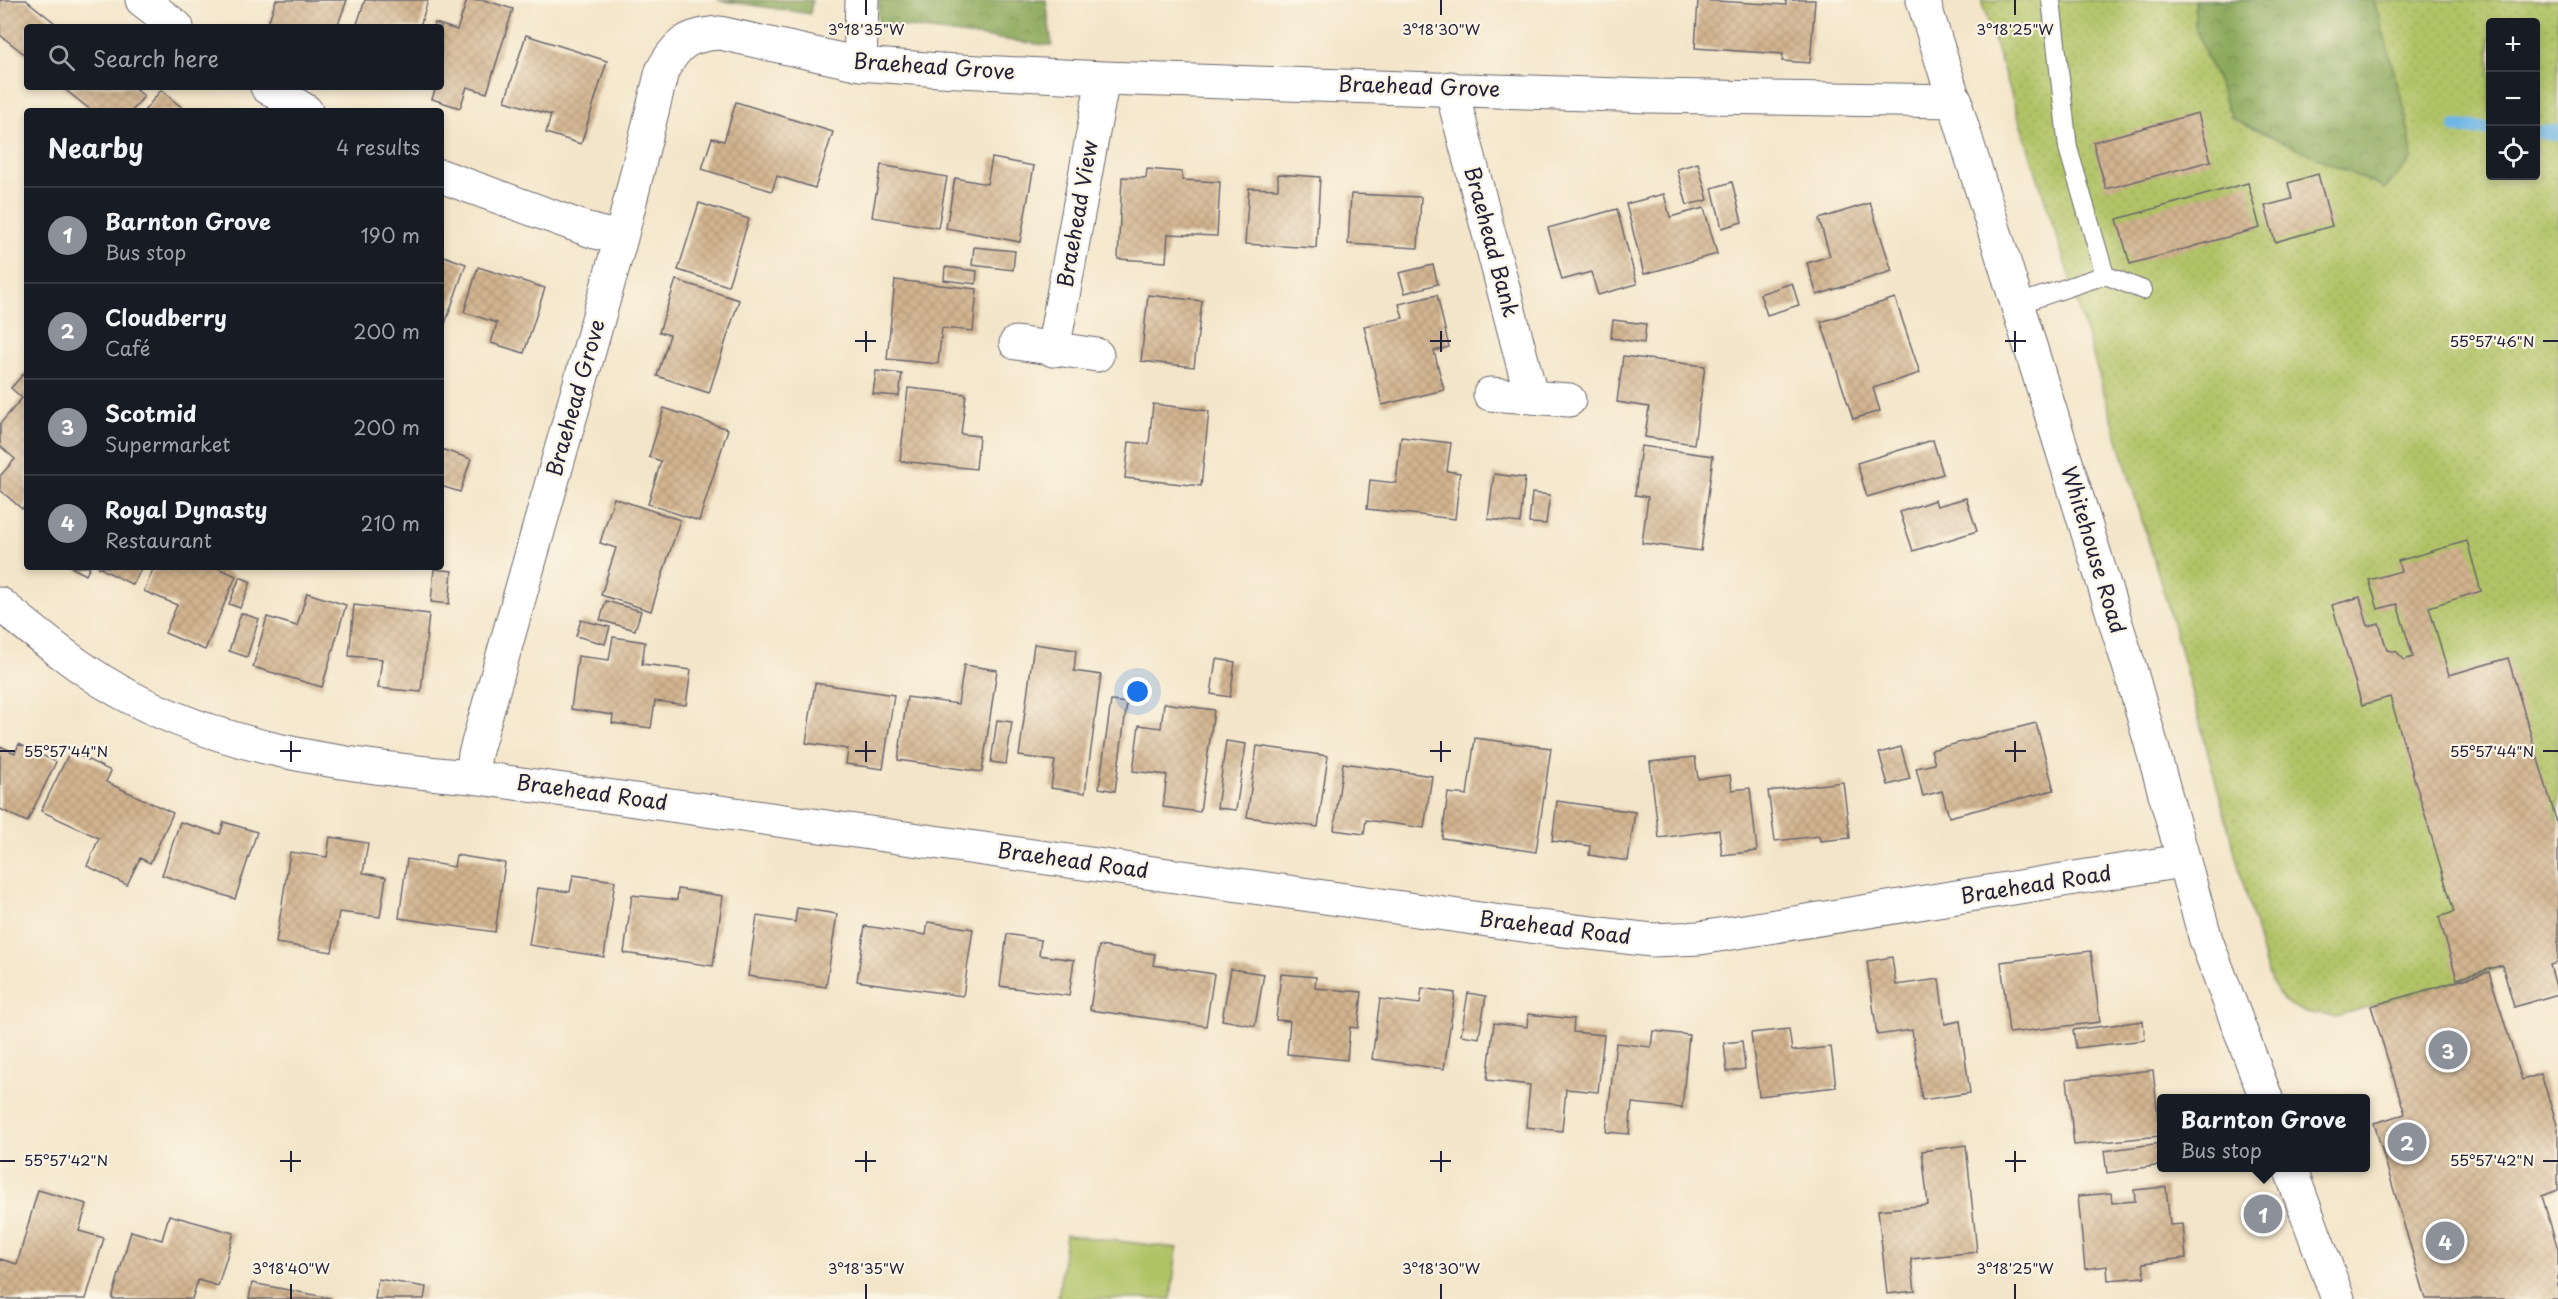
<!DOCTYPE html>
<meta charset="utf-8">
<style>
:root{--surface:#171b24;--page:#20242c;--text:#f1f3f6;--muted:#9ea1a6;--line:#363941;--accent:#8c9099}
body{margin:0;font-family:"Playpen Sans",sans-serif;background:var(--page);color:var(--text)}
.controls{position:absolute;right:18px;top:18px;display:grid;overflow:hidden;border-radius:6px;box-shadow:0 3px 9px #0003}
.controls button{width:54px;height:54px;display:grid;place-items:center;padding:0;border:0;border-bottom:2px solid var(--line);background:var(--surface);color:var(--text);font:30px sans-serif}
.you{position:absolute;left:1138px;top:692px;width:21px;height:21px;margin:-15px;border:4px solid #fff;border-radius:50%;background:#1a73e8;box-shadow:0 0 0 9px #1a73e833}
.badge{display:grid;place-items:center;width:39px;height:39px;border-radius:50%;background:var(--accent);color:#fff;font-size:20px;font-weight:700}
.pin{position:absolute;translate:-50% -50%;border:3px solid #fff;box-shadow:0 2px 6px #0006}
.popup{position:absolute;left:2157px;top:1094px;width:213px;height:78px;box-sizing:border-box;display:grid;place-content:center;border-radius:6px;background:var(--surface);filter:drop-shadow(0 2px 4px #0005);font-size:20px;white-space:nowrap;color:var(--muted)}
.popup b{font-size:22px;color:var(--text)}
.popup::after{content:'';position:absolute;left:50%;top:100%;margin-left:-12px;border:12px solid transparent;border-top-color:var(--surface)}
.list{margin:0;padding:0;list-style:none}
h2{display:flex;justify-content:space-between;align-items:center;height:78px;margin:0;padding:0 24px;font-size:26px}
h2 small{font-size:20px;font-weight:400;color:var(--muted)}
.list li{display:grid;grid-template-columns:39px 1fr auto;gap:18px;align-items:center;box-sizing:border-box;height:96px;padding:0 24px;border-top:2px solid var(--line)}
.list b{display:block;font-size:22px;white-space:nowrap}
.list p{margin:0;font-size:20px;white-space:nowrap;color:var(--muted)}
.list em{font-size:20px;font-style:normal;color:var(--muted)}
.icon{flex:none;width:33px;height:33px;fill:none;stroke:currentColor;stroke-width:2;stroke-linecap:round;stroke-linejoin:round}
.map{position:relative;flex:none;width:2558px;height:1299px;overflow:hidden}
.search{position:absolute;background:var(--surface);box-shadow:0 3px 9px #0003;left:24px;top:24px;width:420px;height:66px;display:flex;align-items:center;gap:15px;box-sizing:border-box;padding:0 21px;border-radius:6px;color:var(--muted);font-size:22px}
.panel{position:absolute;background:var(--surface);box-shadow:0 3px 9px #0003;left:24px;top:108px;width:420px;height:462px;border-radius:6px}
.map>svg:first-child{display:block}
.grass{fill:url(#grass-dots);stroke:#6a7250;stroke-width:1.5;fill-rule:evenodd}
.forest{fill:url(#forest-crowns);stroke:#57664b;stroke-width:1.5}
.green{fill:#b1c366;stroke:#6a7250;stroke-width:1.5}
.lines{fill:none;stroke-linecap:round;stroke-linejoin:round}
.stream{stroke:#6db5e5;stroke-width:14}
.building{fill:url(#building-cross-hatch)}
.service-casing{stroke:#6b666d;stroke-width:20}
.minor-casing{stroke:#6b666d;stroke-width:35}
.tertiary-casing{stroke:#6b666d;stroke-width:35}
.service{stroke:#fff;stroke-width:18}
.minor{stroke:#fff;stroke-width:33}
.tertiary{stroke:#fff;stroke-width:33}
.ticks{fill:none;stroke:#22223b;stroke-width:2}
.labels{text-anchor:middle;stroke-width:4.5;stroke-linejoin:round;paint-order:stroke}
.street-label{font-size:21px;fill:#22223b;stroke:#fcf5e5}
.ticks-label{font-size:15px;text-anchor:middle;fill:#22223b;stroke:#fcf5e5;stroke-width:4.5;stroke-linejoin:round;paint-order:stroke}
</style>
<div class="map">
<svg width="2558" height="1299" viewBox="0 0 2558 1299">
<defs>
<pattern id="grass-dots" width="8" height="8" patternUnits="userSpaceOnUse" patternTransform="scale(1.5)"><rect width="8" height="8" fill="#b1c366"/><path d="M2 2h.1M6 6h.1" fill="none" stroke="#98a759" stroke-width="1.8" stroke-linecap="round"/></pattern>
<pattern id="forest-crowns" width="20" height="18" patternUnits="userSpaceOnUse" patternTransform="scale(1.5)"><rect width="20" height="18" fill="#8ca95b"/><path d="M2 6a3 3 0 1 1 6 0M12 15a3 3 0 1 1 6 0" fill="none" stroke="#72894c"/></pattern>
<pattern id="building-cross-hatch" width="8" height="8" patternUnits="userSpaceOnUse" patternTransform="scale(1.5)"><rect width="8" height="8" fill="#d2b48f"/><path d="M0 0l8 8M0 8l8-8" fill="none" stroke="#b49a7c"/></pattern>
</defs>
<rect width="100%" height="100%" fill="#fcf5e5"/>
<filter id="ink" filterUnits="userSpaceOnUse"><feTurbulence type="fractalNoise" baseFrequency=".0167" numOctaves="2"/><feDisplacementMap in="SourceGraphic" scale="12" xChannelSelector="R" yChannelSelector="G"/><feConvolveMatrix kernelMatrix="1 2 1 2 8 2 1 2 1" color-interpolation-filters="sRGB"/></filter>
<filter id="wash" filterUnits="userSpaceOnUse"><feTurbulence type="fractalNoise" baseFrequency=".008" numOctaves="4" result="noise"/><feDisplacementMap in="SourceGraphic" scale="24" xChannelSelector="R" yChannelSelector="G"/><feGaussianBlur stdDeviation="1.35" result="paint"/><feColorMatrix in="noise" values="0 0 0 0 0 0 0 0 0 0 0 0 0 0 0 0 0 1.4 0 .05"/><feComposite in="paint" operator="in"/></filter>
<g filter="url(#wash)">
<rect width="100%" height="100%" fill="#f3e5c9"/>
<path class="grass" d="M 1981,0 L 2558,0 L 2558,952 L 2336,1016 C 2296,1012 2286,1011 2268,975 L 2174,627 L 2068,272 ZM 2490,22 L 2536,22 L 2536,176 L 2490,176 Z"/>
<path class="forest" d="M 718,0 L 812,0 L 810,14 Z
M 879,0 L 1046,0 L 1052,46 L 878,23 Z
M 2195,0 L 2374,0 L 2407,118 L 2412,158 L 2385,189 L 2232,118 L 2195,28 Z"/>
<path class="green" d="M 1066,1235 L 1177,1248 L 1171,1299 L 1058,1299 Z"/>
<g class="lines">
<path class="stream" d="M 2456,127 L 2490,129
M 2536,132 L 2558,133"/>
</g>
<g id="blocks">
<path class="building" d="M 0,0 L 26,0 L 60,27 L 27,27 L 27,56 L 0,35 Z
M 276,0 L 347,0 L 337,27 L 281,27 L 268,23 Z
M 365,0 L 428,0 L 420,27 L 356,27 Z
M 467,0 L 484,0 L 513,9 L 487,93 L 467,87 L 460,108 L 432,99 L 436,87 L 441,87 L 441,27 L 434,27 L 435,23 L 457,30 Z
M 1698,0 L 1786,5 L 1786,0 L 1815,0 L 1810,63 L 1782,61 L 1783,54 L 1695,48 Z
M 526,35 L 607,61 L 581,144 L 546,133 L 551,115 L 505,101 Z
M 62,87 L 133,87 L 144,96 L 132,111 L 92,111 Z
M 161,90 L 186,111 L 144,111 Z
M 736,102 L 833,132 L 815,188 L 777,176 L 772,191 L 702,169 L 712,138 L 724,141 Z
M 2198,113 L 2211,161 L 2106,189 L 2093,142 Z
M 992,158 L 1034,166 L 1020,242 L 946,228 L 955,178 L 987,184 Z
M 1698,163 L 1708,200 L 1687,205 L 1677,169 Z
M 881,165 L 947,177 L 938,228 L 872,217 Z
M 1147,169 L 1182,172 L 1182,180 L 1220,182 L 1217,236 L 1168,234 L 1166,262 L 1118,259 L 1122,177 L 1146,178 Z
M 1278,174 L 1320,177 L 1316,248 L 1245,244 L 1249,188 L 1278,189 Z
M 2318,174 L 2332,226 L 2275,242 L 2265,206 L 2292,199 L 2288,183 Z
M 1732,182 L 1742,222 L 1722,228 L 1712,188 Z
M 2248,183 L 2260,228 L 2130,264 L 2117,219 Z
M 1351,194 L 1421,197 L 1418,248 L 1348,244 Z
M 1664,194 L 1670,217 L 1704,208 L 1717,254 L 1644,274 L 1626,204 Z
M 699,203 L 749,219 L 728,286 L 678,270 Z
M 1870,203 L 1892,271 L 1817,295 L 1807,263 L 1830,256 L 1819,219 Z
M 1617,209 L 1637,284 L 1598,295 L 1591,272 L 1562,280 L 1548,228 Z
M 974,247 L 1015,251 L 1013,270 L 972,265 Z
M 441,255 L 466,264 L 445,324 L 441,323 Z
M 1433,265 L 1438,284 L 1405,293 L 1399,273 Z
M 478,267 L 545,288 L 524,353 L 491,343 L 497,323 L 464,312 Z
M 945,267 L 977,271 L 976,284 L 944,280 Z
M 676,280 L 739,300 L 709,393 L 657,376 L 670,335 L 659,332 Z
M 895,280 L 977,289 L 973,331 L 942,328 L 938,364 L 887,359 Z
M 1792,283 L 1799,305 L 1767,315 L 1760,294 Z
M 1148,295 L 1202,301 L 1194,367 L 1141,361 Z
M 1437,295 L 1449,347 L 1434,351 L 1444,390 L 1382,405 L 1364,326 L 1403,318 L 1399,304 Z
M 1895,298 L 1920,373 L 1873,388 L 1880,411 L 1853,419 L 1821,322 Z
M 1613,320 L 1646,324 L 1644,343 L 1611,338 Z
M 1623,356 L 1705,366 L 1694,444 L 1645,437 L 1649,407 L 1617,402 Z
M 27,370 L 27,503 L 22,509 L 0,490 L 0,476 L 15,459 L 0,446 L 0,424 L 22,398 L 11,388 Z
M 876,371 L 902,374 L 899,396 L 873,394 Z
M 908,388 L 966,394 L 961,434 L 979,436 L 976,469 L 900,461 Z
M 1153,404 L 1209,411 L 1201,486 L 1125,478 L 1129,442 L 1149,444 Z
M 664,408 L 728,429 L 699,521 L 648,504 L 661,461 L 649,457 Z
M 1401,437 L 1451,443 L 1447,471 L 1460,473 L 1455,519 L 1367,509 L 1370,480 L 1396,483 Z
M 1933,440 L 1943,474 L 1867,497 L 1857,463 Z
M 1641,446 L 1713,456 L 1701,551 L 1642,543 L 1648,497 L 1635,495 Z
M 441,449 L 471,459 L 460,492 L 441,486 Z
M 1494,474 L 1525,478 L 1520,523 L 1488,519 Z
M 1532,493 L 1550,495 L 1546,524 L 1529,523 Z
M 614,498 L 680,520 L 651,611 L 601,595 L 616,548 L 600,543 Z
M 1966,498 L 1977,531 L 1913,551 L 1900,512 L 1935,500 L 1937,506 Z
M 2467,541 L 2481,591 L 2429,607 L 2449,675 L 2508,658 L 2558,826 L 2558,963 L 2550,965 L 2558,994 L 2514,1007 L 2502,965 L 2457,979 L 2439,917 L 2454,912 L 2390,697 L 2362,705 L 2332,605 L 2360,597 L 2368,626 L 2379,623 L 2387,650 L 2397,652 L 2404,660 L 2413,657 L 2397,604 L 2378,609 L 2369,580 L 2401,571 L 2398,561 Z
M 71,567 L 90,567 L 86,575 Z
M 98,567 L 142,567 L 133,585 Z
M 154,567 L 216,567 L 236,576 L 205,650 L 165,633 L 177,605 L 144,591 Z
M 434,569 L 452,571 L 449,604 L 431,602 Z
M 240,577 L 251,582 L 240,608 L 229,604 Z
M 307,593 L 346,605 L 322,687 L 253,667 L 267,617 L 297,626 Z
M 606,601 L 641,611 L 635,630 L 600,620 Z
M 354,605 L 429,614 L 421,692 L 378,688 L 382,659 L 349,656 Z
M 241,613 L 259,619 L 247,657 L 229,651 Z
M 581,620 L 610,627 L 605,644 L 576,636 Z
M 613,637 L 645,642 L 642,664 L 691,670 L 686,705 L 655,701 L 651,728 L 612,723 L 613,715 L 571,709 L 578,656 L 609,660 Z
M 1034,644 L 1076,650 L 1074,671 L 1101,675 L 1085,793 L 1051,788 L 1055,761 L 1019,756 Z
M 1216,659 L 1235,662 L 1230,697 L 1211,694 Z
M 964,665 L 997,670 L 982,772 L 898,760 L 907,697 L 958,704 Z
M 815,683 L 894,695 L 883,769 L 846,764 L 848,749 L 806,743 Z
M 1111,701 L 1127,703 L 1115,791 L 1099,788 Z
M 1164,703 L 1214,710 L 1200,812 L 1163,807 L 1167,775 L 1133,771 L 1139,725 L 1161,728 Z
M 997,720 L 1012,722 L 1006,764 L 991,762 Z
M 2036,723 L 2054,790 L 1949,817 L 1942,791 L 1923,796 L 1916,768 L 1935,764 L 1931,750 Z
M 1475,738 L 1551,748 L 1536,852 L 1442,838 L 1448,793 L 1467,795 Z
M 1226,741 L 1246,744 L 1236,810 L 1217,808 Z
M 19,744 L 56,762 L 27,822 L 0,809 L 0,746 L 15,753 Z
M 1257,746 L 1328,756 L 1318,827 L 1247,817 Z
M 1901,747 L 1910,779 L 1888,785 L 1879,753 Z
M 70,751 L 111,771 L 106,782 L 173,813 L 150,863 L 140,858 L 127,885 L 87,866 L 99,838 L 41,811 Z
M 1695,757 L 1698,779 L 1730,775 L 1732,790 L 1750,788 L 1757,851 L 1722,855 L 1719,830 L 1659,838 L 1650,762 Z
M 1343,763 L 1432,776 L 1424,828 L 1366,820 L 1364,834 L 1334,830 Z
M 1843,782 L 1850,838 L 1820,841 L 1819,836 L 1775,841 L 1768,791 Z
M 1557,801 L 1635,812 L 1628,861 L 1589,855 L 1590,846 L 1552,841 Z
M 180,822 L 220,834 L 224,822 L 257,832 L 235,899 L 162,875 Z
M 330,837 L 368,843 L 363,873 L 386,877 L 380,917 L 339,912 L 332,952 L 276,943 L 290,852 L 327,857 Z
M 456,855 L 505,863 L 495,932 L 399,918 L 407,859 L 454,867 Z
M 573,875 L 615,881 L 604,957 L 529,945 L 538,888 L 570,892 Z
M 678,889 L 723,896 L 713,966 L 624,953 L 632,895 L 677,900 Z
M 797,908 L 837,914 L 826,987 L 748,976 L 757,916 L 795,922 Z
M 928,922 L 973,929 L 963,996 L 857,981 L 865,926 L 926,935 Z
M 1007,934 L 1041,940 L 1039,955 L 1074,960 L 1069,996 L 1000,986 Z
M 1099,946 L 1155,954 L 1153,965 L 1214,974 L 1206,1026 L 1090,1010 Z
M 2091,951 L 2100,1022 L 2009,1033 L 2001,962 Z
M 1892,957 L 1896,985 L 1939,979 L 1945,1024 L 1960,1021 L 1970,1093 L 1922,1100 L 1912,1030 L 1877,1035 L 1867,961 Z
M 1231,969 L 1264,974 L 1255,1026 L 1222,1020 Z
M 2489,972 L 2522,1080 L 2541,1074 L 2558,1128 L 2558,1190 L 2542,1196 L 2558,1249 L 2558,1299 L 2426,1299 L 2374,1123 L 2405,1114 L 2371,1006 Z
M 1281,974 L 1316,977 L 1315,988 L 1362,992 L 1358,1028 L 1350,1027 L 1347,1060 L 1287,1054 L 1290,1021 L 1276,1020 Z
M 1422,988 L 1455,993 L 1444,1069 L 1372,1059 L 1380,999 L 1420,1004 Z
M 1468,993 L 1486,996 L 1479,1038 L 1461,1035 Z
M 1528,1014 L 1574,1019 L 1573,1032 L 1604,1035 L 1598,1092 L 1566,1089 L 1562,1131 L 1526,1127 L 1530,1085 L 1487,1080 L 1494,1023 L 1527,1027 Z
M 2143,1021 L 2145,1040 L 2076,1048 L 2073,1030 Z
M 1789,1029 L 1792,1051 L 1831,1047 L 1836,1087 L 1759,1096 L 1751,1033 Z
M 1653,1031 L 1689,1035 L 1682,1108 L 1632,1103 L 1629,1134 L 1606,1132 L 1616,1043 L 1651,1047 Z
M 1742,1041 L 1745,1069 L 1727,1072 L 1724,1043 Z
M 2153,1070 L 2160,1136 L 2074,1145 L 2067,1079 Z
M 2161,1143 L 2161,1165 L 2107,1173 L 2104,1151 Z
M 1966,1145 L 1977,1252 L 1911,1259 L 1915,1291 L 1887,1294 L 1878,1210 L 1928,1205 L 1922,1151 Z
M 2166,1187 L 2170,1225 L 2183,1224 L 2186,1258 L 2143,1263 L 2145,1277 L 2108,1280 L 2107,1266 L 2085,1269 L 2078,1196 L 2111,1193 L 2112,1203 L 2135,1201 L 2134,1190 Z
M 38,1190 L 87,1204 L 79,1231 L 104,1238 L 86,1299 L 0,1299 L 0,1259 L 17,1264 Z
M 169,1215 L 234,1233 L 218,1286 L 198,1280 L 192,1299 L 112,1299 L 131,1231 L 162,1240 Z
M 378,1279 L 426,1287 L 424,1299 L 375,1299 Z
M 252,1283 L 331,1298 L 331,1299 L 249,1299 Z"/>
</g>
</g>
<g filter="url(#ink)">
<use href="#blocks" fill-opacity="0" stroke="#6b666d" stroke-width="1.5"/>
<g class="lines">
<defs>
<path id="service" d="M 2051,0 L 2068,148 L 2105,275 L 2143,290
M 2018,304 L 2105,275"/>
<path id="minor" d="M 142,0 L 177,27
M 860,64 L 862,0
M 267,87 L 306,111
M 1451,88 L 1531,395
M 441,176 L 595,232 L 621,238
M 1016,343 L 1097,355
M 1053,350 L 1103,78
M 1490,394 L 1569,400
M 0,604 C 33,631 66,658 102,681 C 213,750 345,766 472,777 L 1530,926 L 1652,940 L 1700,938 L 2182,861
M 472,777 L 475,754 L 621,238 L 662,71 C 677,43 688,35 720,33 L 860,64 L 940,70 L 1103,78 L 1650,96 L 1956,101"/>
<path id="tertiary" d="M 1923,0 L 2131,672 L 2206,940 L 2266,1098
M 2290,1168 L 2338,1299"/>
</defs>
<use href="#service" class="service-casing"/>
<use href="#minor" class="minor-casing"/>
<use href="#tertiary" class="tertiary-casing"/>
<use href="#service" class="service"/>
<use href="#minor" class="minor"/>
<use href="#tertiary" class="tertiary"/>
</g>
</g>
<path class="ticks" d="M 866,0 L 866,15M 1441,0 L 1441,15M 2015,0 L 2015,15M 866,331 L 866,352M 1441,331 L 1441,352M 2015,331 L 2015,352M 855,341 L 876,341M 1430,341 L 1451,341M 2005,341 L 2026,341M 2543,341 L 2558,341M 291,741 L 291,762M 866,741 L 866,762M 1441,741 L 1441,762M 2015,741 L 2015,762M 0,751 L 15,751M 280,751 L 301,751M 855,751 L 876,751M 1430,751 L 1451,751M 2005,751 L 2026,751M 2543,751 L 2558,751M 291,1151 L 291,1172M 866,1151 L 866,1172M 1441,1151 L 1441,1172M 2015,1151 L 2015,1172M 0,1161 L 15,1161M 280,1161 L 301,1161M 855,1161 L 876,1161M 1430,1161 L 1451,1161M 2005,1161 L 2026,1161M 2543,1161 L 2558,1161M 291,1284 L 291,1299M 866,1284 L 866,1299M 1441,1284 L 1441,1299M 2015,1284 L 2015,1299"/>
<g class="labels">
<g class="street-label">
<text transform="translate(934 67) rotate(4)" y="7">Braehead Grove</text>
<text transform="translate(1419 87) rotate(2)" y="7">Braehead Grove</text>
<text transform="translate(1078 214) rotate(-80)" y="7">Braehead View</text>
<text transform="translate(1491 242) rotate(75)" y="7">Braehead Bank</text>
<text transform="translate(576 398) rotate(-74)" y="7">Braehead Grove</text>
<text transform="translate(2093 550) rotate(73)" y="7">Whitehouse Road</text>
<text transform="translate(592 793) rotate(8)" y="7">Braehead Road</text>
<text transform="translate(1073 861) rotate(8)" y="7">Braehead Road</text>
<text transform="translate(2036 885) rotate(-9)" y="7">Braehead Road</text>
<text transform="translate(1555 928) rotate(7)" y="7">Braehead Road</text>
</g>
</g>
<g class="ticks-label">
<text x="866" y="35">3°18'35"W</text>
<text x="1441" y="35">3°18'30"W</text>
<text x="2015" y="35">3°18'25"W</text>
<text x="2492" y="347">55°57'46"N</text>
<text x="66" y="757">55°57'44"N</text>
<text x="2492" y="757">55°57'44"N</text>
<text x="66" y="1166">55°57'42"N</text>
<text x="2492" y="1166">55°57'42"N</text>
<text x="291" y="1274">3°18'40"W</text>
<text x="866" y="1274">3°18'35"W</text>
<text x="1441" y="1274">3°18'30"W</text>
<text x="2015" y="1274">3°18'25"W</text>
</g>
</svg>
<div class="controls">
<button>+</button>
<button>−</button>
<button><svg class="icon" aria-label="locate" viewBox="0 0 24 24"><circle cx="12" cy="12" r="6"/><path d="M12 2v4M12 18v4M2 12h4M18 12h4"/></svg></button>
</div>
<div class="you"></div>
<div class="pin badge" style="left:2263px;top:1214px">1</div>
<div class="popup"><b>Barnton Grove</b>Bus stop</div>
<div class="pin badge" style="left:2407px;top:1142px">2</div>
<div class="pin badge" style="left:2448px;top:1050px">3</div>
<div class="pin badge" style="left:2445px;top:1241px">4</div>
<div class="search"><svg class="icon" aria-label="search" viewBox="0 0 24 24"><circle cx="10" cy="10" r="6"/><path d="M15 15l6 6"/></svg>Search here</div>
<section class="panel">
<h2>Nearby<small>4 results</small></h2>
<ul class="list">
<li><span class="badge">1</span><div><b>Barnton Grove</b><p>Bus stop</p></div><em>190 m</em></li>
<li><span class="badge">2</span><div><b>Cloudberry</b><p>Café</p></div><em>200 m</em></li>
<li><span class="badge">3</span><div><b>Scotmid</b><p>Supermarket</p></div><em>200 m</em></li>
<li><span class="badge">4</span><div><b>Royal Dynasty</b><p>Restaurant</p></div><em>210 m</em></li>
</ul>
</section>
</div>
